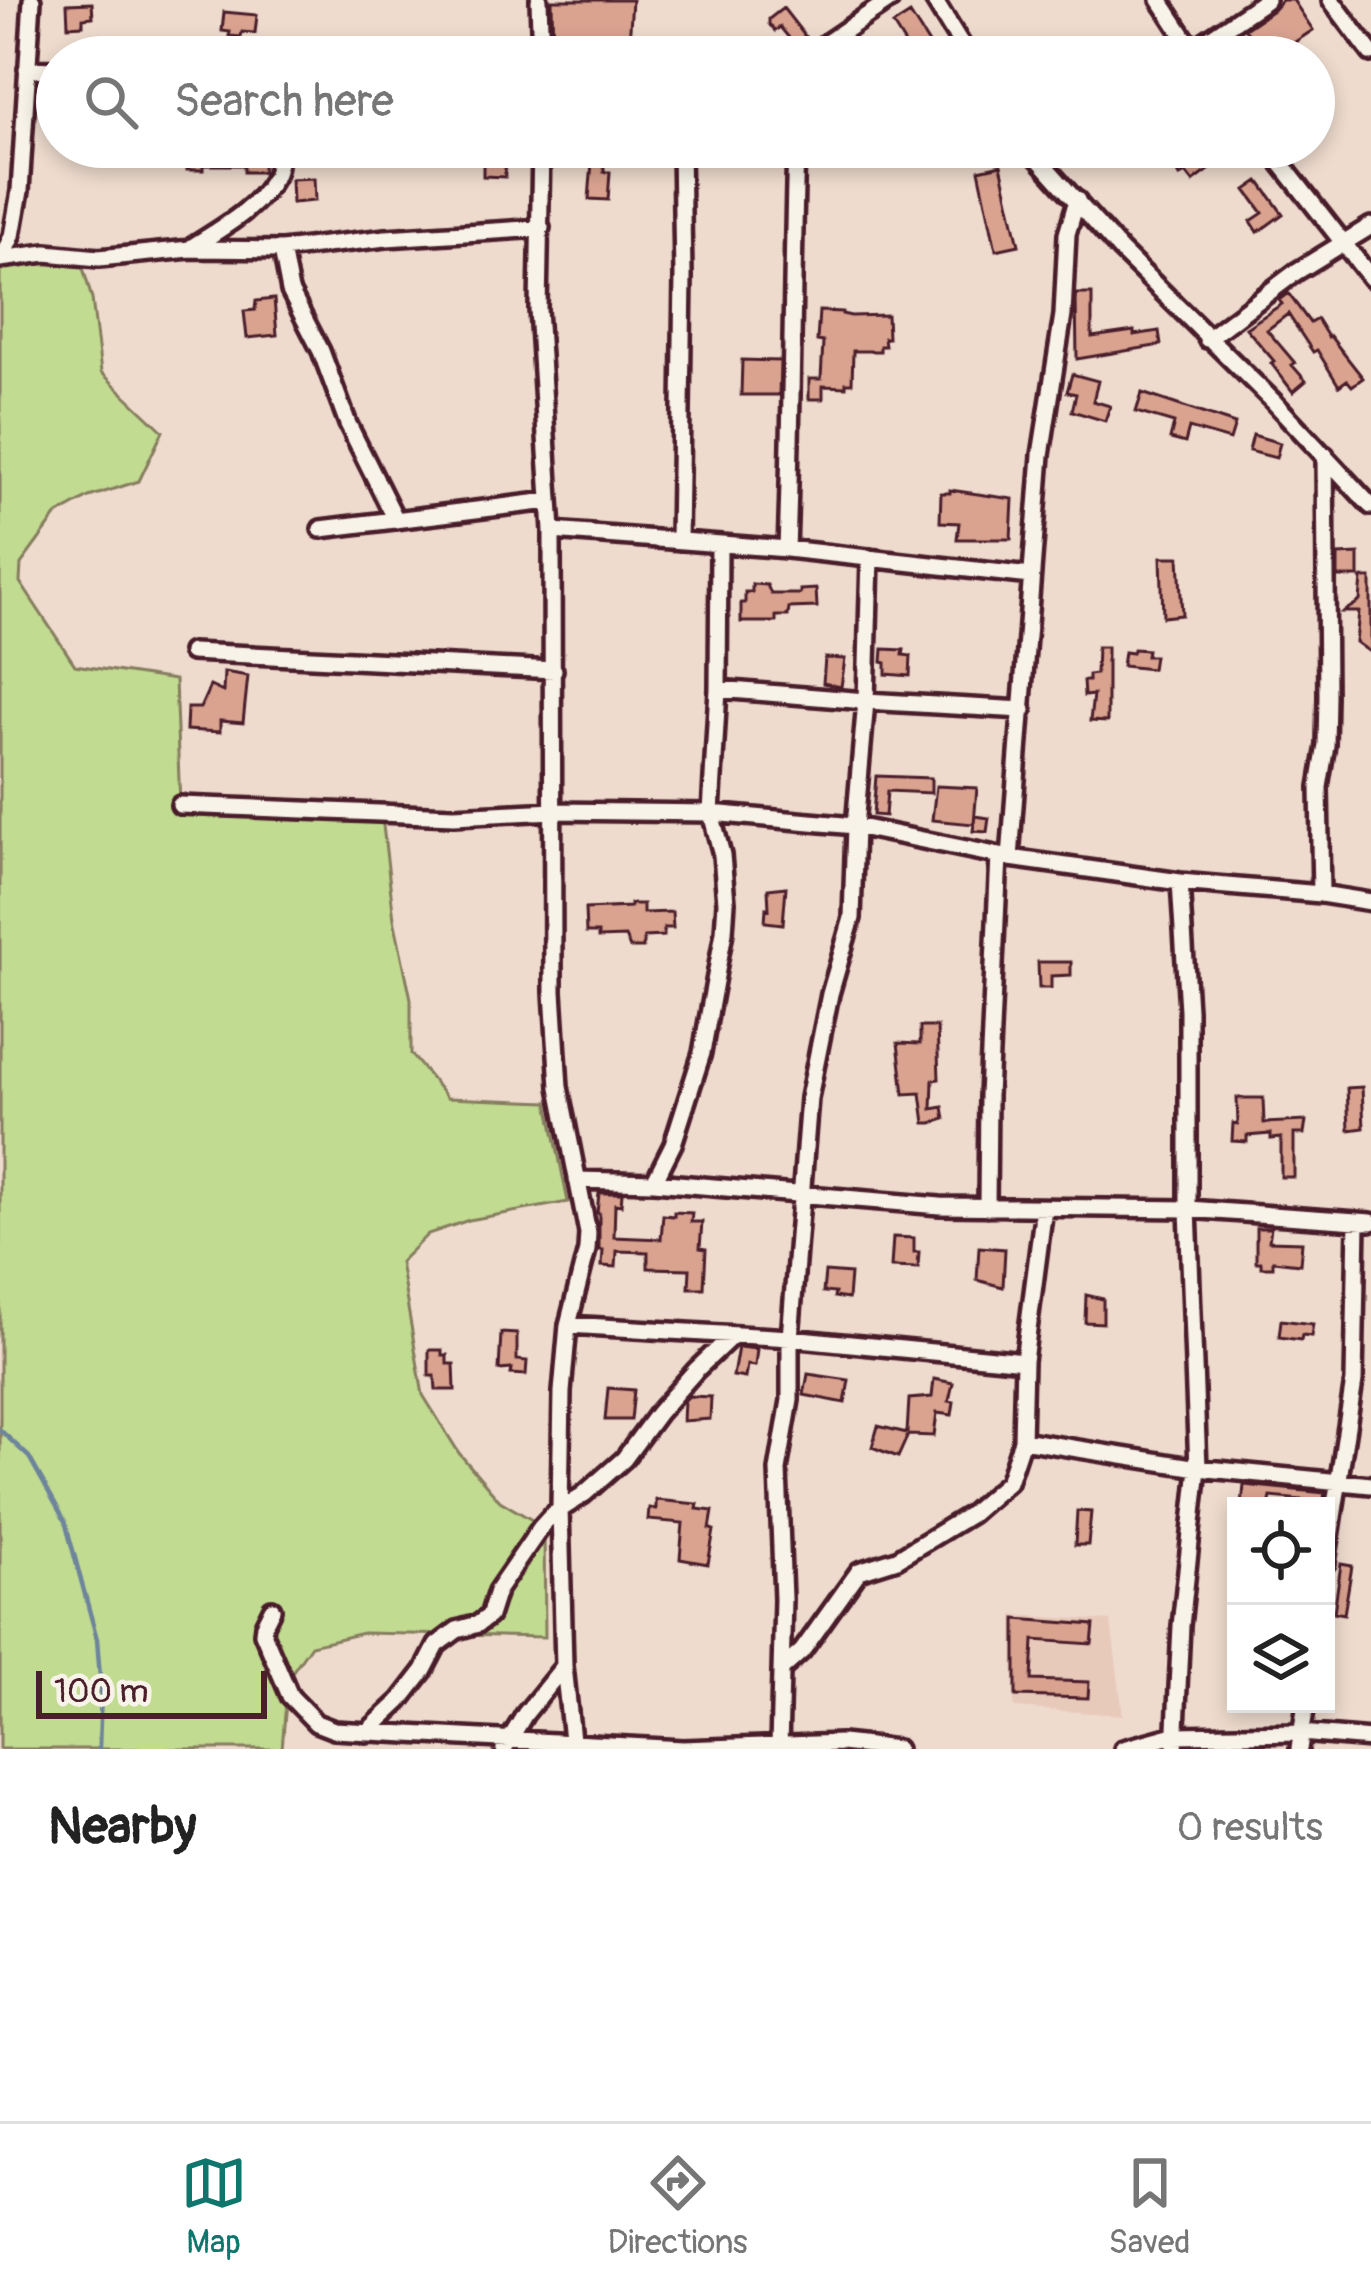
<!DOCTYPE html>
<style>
:root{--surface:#fff;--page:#f2f2f2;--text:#222;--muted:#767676;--line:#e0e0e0;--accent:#0f766e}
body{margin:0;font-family:Pangolin,sans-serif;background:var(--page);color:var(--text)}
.controls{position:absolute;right:36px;bottom:36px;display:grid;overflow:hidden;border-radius:0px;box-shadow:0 6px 18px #0003}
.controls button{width:108px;height:108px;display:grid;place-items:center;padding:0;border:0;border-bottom:3px solid var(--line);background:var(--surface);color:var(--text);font:60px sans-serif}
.scale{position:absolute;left:36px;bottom:30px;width:231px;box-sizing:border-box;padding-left:12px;border:6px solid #4a1f2b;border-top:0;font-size:33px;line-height:42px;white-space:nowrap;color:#4a1f2b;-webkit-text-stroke:9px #f7f3e8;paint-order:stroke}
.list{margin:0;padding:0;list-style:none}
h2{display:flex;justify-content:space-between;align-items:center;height:156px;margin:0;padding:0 48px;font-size:51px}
h2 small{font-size:39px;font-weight:400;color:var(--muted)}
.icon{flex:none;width:66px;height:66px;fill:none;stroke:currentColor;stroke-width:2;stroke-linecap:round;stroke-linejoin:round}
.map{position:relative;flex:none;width:1371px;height:1749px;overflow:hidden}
.search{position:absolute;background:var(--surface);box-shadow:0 6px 18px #0003;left:36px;right:36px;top:36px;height:132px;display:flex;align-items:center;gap:30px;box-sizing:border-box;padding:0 42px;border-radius:66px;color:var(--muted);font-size:45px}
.sheet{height:372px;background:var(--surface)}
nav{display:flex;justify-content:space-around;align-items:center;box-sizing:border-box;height:168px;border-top:3px solid var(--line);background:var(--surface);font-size:33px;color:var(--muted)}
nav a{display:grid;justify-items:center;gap:6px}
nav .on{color:var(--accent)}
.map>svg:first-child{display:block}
.built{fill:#e8cabb}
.green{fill:#c1db91;stroke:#867d5e;stroke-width:3}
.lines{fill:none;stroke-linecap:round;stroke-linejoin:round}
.stream{stroke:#6d849b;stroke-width:4.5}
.building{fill:#d9a390;stroke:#4a1f2b;stroke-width:3}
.minor-casing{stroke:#4a1f2b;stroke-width:24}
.minor{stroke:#f7f3e8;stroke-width:15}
</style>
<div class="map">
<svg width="1371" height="1749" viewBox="0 0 1371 1749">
<rect width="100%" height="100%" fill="#eedbce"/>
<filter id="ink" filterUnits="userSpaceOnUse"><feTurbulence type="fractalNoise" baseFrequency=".00833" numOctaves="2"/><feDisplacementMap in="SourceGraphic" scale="24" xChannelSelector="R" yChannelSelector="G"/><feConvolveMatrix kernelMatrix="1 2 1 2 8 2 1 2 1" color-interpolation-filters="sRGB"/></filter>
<g filter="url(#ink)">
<path class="built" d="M 1013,1615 L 1111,1621 L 1123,1715 L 1014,1708 Z"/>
<path class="green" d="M 78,250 L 92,299 L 101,372 L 163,431 L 139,481 L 89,497 L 57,515 L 21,564 L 20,582 L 75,665 L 175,680 L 180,805 L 382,817 L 394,919 L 411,999 L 411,1054 L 447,1098 L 548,1102 L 568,1202 L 469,1220 L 428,1234 L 400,1262 L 423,1395 L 459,1453 L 500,1501 L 544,1527 L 545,1637 L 363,1633 L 311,1645 L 288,1678 L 282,1749 L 0,1749 L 0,253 Z"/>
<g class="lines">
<path class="stream" d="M 0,1430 L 29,1457 L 65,1521 L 97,1639 L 101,1690 L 99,1749"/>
</g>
<path class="building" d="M 552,0 L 632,0 L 628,57 L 553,57 Z
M 1282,0 L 1293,0 L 1313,30 L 1292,44 L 1301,57 L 1283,57 L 1280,53 L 1273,57 L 1253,57 L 1249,49 L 1256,45 L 1245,29 L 1273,10 Z
M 92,3 L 93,17 L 83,18 L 83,25 L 68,26 L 67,4 Z
M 783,8 L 805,36 L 795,45 L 780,27 L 775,31 L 769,24 L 769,19 Z
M 224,12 L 257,15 L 255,33 L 242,32 L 241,37 L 229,36 L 230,32 L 222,31 Z
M 910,14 L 932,49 L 930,50 L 934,57 L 913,57 L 893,25 Z
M 1163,147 L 1240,147 L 1193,182 L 1186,173 L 1180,176 Z
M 187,153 L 263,153 L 263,172 L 244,172 L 244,165 L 203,165 L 203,170 L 187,170 Z
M 483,154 L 504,154 L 505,177 L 483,176 Z
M 592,162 L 604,162 L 604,172 L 610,172 L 608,200 L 589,199 Z
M 1001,165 L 1019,245 L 996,250 L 979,170 Z
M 314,178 L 315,201 L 292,203 L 291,179 Z
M 1259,181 L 1283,214 L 1258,232 L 1251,221 L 1263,213 L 1246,190 Z
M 1288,293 L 1310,323 L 1317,319 L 1328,337 L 1330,336 L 1363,378 L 1352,386 L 1347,380 L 1339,386 L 1317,350 L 1313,352 L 1288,314 L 1267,330 L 1295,363 L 1292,365 L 1306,381 L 1293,392 L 1271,363 L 1274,361 L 1246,328 L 1282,304 L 1279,300 Z
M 1076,294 L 1092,294 L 1092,337 L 1134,331 L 1134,335 L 1159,331 L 1161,345 L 1077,359 Z
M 274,299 L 277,335 L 247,338 L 244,311 L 255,310 L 256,301 Z
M 819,311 L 842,312 L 842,314 L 851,316 L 887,315 L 888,338 L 884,338 L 885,346 L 880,346 L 880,351 L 853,351 L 852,383 L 846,383 L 846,387 L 823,386 L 823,399 L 809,399 L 809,379 L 821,379 L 823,342 L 817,341 Z
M 742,360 L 780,361 L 779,395 L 741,395 Z
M 1072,374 L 1098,381 L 1093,401 L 1110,406 L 1105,421 L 1072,411 L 1076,394 L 1067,392 Z
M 1142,393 L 1235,424 L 1230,440 L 1189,428 L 1185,443 L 1170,439 L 1174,423 L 1136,412 Z
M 1253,435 L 1280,443 L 1276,458 L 1249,451 Z
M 950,490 L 1013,499 L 1011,539 L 957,539 L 959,523 L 940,522 L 941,493 L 950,493 Z
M 1359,554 L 1359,577 L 1338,577 L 1338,555 Z
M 1161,557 L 1179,557 L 1182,615 L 1163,617 Z
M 1362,578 L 1371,578 L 1371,653 L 1356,642 L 1359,612 L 1343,612 L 1360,601 Z
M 752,584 L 767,585 L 771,594 L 800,594 L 800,590 L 816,589 L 817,607 L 789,608 L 788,616 L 776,616 L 776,622 L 741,622 L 741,603 L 745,603 L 745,592 L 752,592 Z
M 1097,647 L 1107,647 L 1107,722 L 1090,721 L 1093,695 L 1084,696 L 1083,681 L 1088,681 L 1088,675 L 1096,674 Z
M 883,649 L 904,650 L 903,655 L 911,656 L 910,676 L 886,674 L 886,663 L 882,662 Z
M 1133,649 L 1147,650 L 1146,656 L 1154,656 L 1152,669 L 1122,666 L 1124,652 L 1132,653 Z
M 825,658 L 845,659 L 841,687 L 823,683 Z
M 224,672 L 248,676 L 243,723 L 220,721 L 220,732 L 186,730 L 187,708 L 200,708 L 210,686 L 223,692 Z
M 876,776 L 931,778 L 931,793 L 887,791 L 885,816 L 873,815 Z
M 936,786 L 977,788 L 974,823 L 975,816 L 989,818 L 987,832 L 973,831 L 974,824 L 932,820 Z
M 786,887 L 783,924 L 765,922 L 766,908 L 769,909 L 768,889 Z
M 630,904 L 643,904 L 643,913 L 672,912 L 673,928 L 664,928 L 664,936 L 644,937 L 643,948 L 630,948 L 625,937 L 598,938 L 598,933 L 586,933 L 585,909 L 630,907 Z
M 1038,962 L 1071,962 L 1071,975 L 1051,976 L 1051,988 L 1039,988 Z
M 920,1027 L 937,1027 L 939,1079 L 933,1080 L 932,1109 L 943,1107 L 945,1119 L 932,1123 L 925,1123 L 921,1093 L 904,1094 L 898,1043 L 920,1044 Z
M 1362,1087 L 1364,1128 L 1349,1130 L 1347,1088 Z
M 1237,1098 L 1263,1098 L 1264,1123 L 1306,1121 L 1304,1134 L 1294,1134 L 1294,1177 L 1281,1177 L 1281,1138 L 1271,1139 L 1271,1134 L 1247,1136 L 1247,1142 L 1232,1141 L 1233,1123 L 1238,1124 Z
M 599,1193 L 622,1193 L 621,1205 L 615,1204 L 614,1237 L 661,1239 L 663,1215 L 674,1216 L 674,1212 L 692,1213 L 691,1222 L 702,1222 L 700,1248 L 706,1249 L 704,1288 L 689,1288 L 690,1269 L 648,1268 L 648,1252 L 617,1251 L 616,1267 L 602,1266 L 603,1250 L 599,1250 L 599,1213 L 597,1213 Z
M 1256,1228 L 1271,1228 L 1269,1241 L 1302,1242 L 1300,1264 L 1273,1261 L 1273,1267 L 1261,1267 L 1261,1262 L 1256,1262 Z
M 893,1237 L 914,1238 L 914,1252 L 919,1252 L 918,1268 L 891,1267 Z
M 979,1247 L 1005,1249 L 1003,1287 L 977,1280 Z
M 825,1272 L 850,1274 L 848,1299 L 834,1297 L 835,1293 L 823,1292 Z
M 1086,1295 L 1103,1299 L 1103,1323 L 1085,1322 Z
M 1281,1320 L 1313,1324 L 1311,1336 L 1302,1335 L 1301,1340 L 1279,1337 Z
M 501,1333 L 517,1334 L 517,1360 L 527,1361 L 526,1375 L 511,1374 L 512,1369 L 499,1370 Z
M 738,1347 L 757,1349 L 755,1366 L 747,1365 L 745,1378 L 733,1376 Z
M 429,1350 L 442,1350 L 442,1355 L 447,1355 L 447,1364 L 454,1364 L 455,1390 L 436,1390 L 435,1376 L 429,1376 Z
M 808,1374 L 849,1380 L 845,1403 L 804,1395 Z
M 934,1379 L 953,1383 L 949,1401 L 954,1402 L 952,1415 L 937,1413 L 934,1436 L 908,1435 L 898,1457 L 872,1447 L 878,1426 L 907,1433 L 909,1399 L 932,1397 Z
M 608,1388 L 634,1390 L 631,1420 L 605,1420 Z
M 689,1396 L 711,1397 L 710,1419 L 683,1421 L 684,1401 Z
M 1244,1485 L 1325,1493 L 1323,1502 L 1271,1497 L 1269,1506 L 1242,1506 Z
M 656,1500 L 698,1504 L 697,1509 L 713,1511 L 710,1529 L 714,1530 L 708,1564 L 680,1559 L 683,1523 L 648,1520 L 649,1508 L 656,1509 Z
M 1077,1511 L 1091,1512 L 1088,1545 L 1075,1545 Z
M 1341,1564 L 1352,1566 L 1344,1614 L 1334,1612 Z
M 1016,1619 L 1094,1625 L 1092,1644 L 1034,1640 L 1032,1680 L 1089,1682 L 1088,1698 L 1016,1696 Z"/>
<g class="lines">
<defs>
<path id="minor" d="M 539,0 L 541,57
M 934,0 L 969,57
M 1160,0 L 1196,55
M 1331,0 L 1371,53
M 816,57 L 825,44 L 890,0
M 1177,57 L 1192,50 L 1266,0
M 27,69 L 57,70
M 541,147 L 538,309 L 552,531 L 553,992 L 559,1087 L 588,1233 L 587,1250 L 568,1325 L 562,1392 L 560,1508 L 564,1666 L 573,1749
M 1028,147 L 1120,250 L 1273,401 L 1371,506
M 1268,147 L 1371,278
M 192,247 C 220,229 259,208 275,176 C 279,168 279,156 279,147
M 282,250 L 290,291 L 321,351 L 348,424 L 396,520
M 2,258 L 12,236 L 20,191 L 32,0
M 0,259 L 46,253 L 99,258 L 190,249 L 282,250 L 386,238 L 541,228
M 1207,339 L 1296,272 L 1371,226
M 321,529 L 549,501
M 552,531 L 787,549 L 1031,576
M 679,541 L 683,277 L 681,147
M 787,549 C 792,415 792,281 796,147
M 191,652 L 554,670
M 718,689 L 866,701 L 1023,710
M 180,805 L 454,816 L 554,811 L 711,813 L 855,826 L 1010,858 L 1180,882 L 1321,894 L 1371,902
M 1010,858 L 1041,455 L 1063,315 L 1067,234 L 1077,200
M 1321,894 L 1319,787 L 1326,745 L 1327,696 L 1325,455
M 577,1180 L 654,1182 L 940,1206 L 1188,1209 L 1371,1222
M 654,1182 L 673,1144 L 702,1053 L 724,932 L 726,902 L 722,855 L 711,813 L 718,689 L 719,545
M 987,1207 L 988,1096 L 999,856
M 568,1325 L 790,1338 L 1024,1361
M 1022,1440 L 1198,1468 L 1371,1485
M 1326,1563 L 1354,1381 L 1357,1222
M 272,1609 L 264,1625 L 263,1633 L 290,1696 L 316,1723 L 334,1730 L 683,1749 L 841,1743 L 897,1749
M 783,1668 L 802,1651 L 859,1571 L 897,1559 L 971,1514 L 1008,1482 L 1022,1440 L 1024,1361 L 1044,1208
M 366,1733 L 400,1701 L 424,1670 L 437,1645 L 457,1630 L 478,1624 L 489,1616 L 497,1591 L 541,1527 L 552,1515 L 583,1495 L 624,1459 L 658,1413 L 696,1370 L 733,1335
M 779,1747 L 783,1599 L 778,1470 L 790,1400 L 790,1338 L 809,1098 L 830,994 L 852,918 L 855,826 L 866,701 L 870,558
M 504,1749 L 525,1714 L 564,1666
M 1123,1749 L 1174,1735 L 1301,1733 L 1371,1739
M 1175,1749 L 1181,1626 L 1198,1468 L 1188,1209 L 1188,1010 L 1180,882
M 1299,1749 L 1306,1704"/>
</defs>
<use href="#minor" class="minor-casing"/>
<use href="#minor" class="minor"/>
</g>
</g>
</svg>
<div class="controls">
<button><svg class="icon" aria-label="locate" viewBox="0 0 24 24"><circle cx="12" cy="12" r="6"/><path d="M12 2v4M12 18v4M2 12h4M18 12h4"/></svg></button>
<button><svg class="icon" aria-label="layers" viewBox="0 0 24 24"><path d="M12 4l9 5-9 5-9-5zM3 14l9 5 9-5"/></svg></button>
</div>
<div class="scale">100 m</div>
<div class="search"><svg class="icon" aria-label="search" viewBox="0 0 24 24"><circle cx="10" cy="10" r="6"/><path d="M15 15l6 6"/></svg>Search here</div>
</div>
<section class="sheet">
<h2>Nearby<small>0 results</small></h2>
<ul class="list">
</ul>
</section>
<nav>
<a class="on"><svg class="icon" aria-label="map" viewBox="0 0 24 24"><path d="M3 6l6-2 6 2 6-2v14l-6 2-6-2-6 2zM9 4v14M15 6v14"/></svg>Map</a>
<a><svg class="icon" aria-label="directions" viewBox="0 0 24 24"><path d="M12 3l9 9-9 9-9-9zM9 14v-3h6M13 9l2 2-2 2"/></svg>Directions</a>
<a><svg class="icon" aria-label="saved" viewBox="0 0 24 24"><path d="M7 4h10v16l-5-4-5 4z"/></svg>Saved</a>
</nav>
